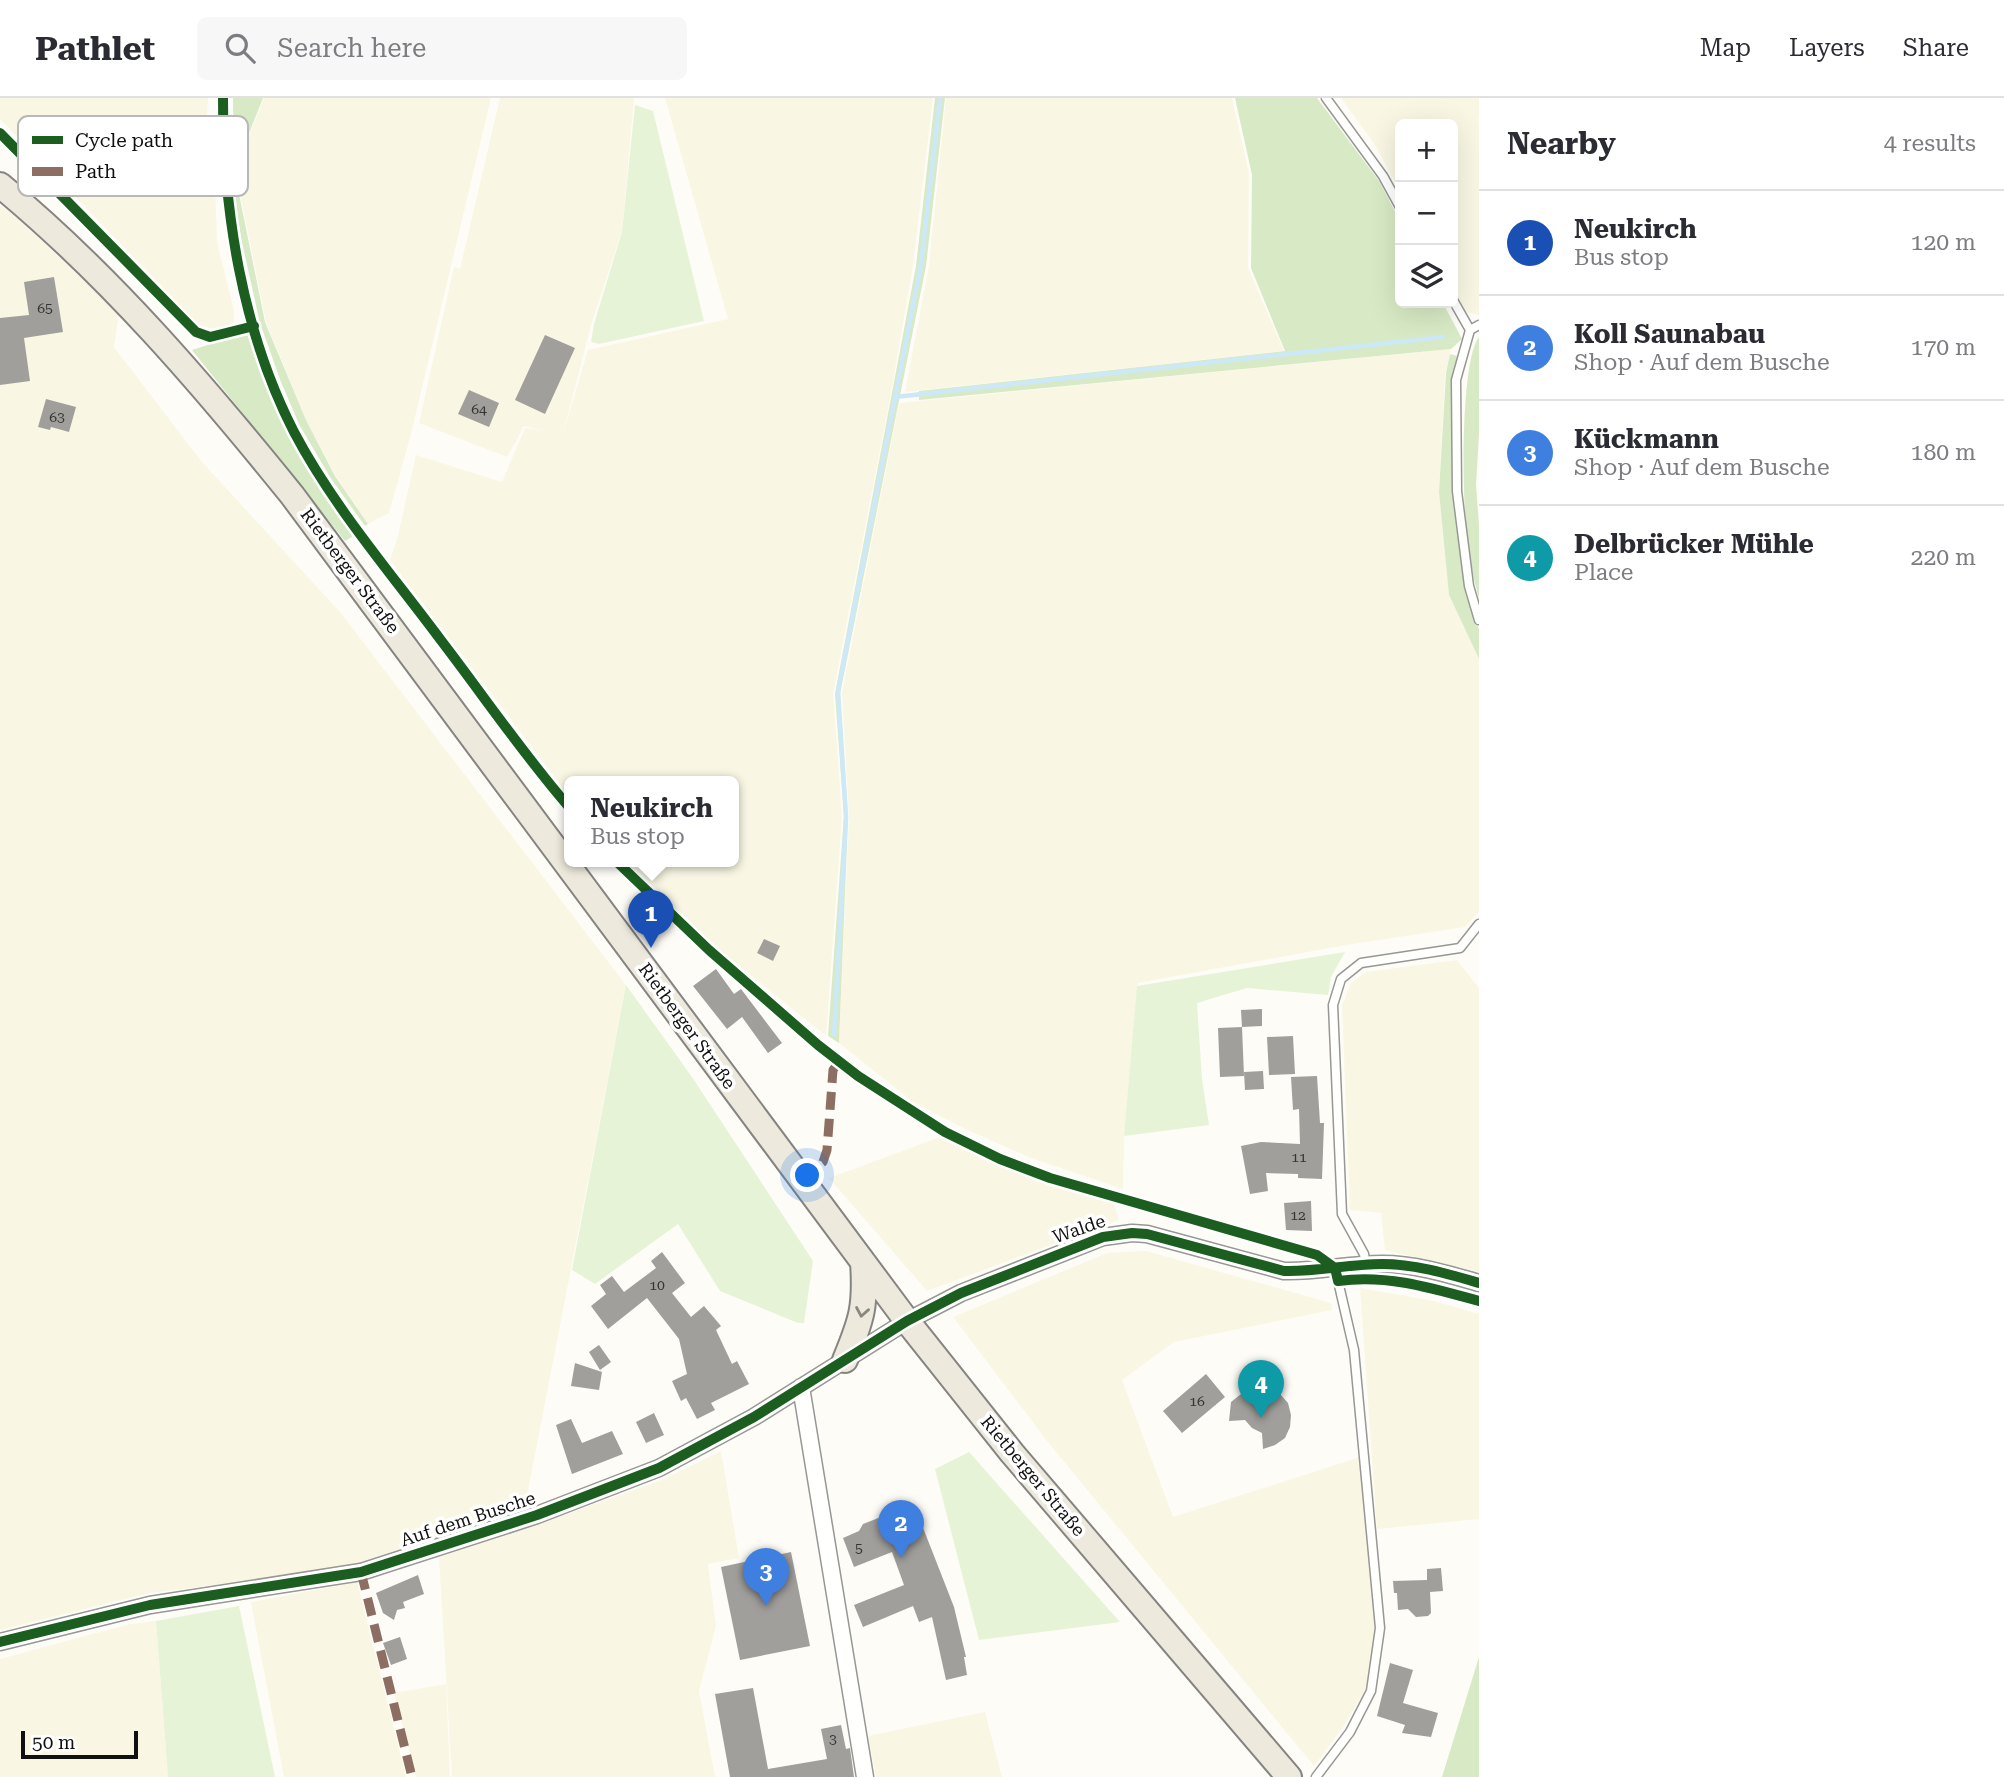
<!DOCTYPE html>
<meta charset="utf-8">
<style>
:root{--surface:#fff;--page:#f7f7f7;--text:#2b2b33;--muted:#7c7c81;--line:#e1e1e2;--accent:#646362}
body{margin:0;font-family:"Roboto Serif",serif;background:var(--page);color:var(--text)}
.controls{position:absolute;right:21px;top:21px;display:grid;overflow:hidden;border-radius:10px;box-shadow:0 7px 28px #0002}
.controls button{width:63px;height:63px;display:grid;place-items:center;padding:0;border:0;border-bottom:2px solid var(--line);background:var(--surface);color:var(--text);font:35px sans-serif}
.scale{position:absolute;left:21px;bottom:18px;width:117px;box-sizing:border-box;padding-left:7px;border:4px solid #111;border-top:0;font-size:19px;line-height:24px;white-space:nowrap;color:#111;-webkit-text-stroke:5px #fff;paint-order:stroke}
.you{position:absolute;left:808px;top:1078px;width:24px;height:24px;margin:-18px;border:5px solid #fff;border-radius:50%;background:#1a73e8;box-shadow:0 0 0 10px #1a73e833}
.badge{display:grid;place-items:center;width:46px;height:46px;border-radius:50%;background:var(--accent);color:#fff;font-size:23px;font-weight:700}
.pin{position:absolute;translate:-50% -58px;filter:drop-shadow(0 2px 4px #0008)}
.pin::after{content:'';position:absolute;top:37px;width:24px;height:21px;background:inherit;clip-path:polygon(0 0,100% 0,50% 100%)}
.popup{position:absolute;left:564px;top:678px;width:175px;height:91px;box-sizing:border-box;display:grid;place-content:center;border-radius:10px;background:var(--surface);filter:drop-shadow(0 2px 5px #0005);font-size:23px;white-space:nowrap;color:var(--muted)}
.popup b{font-size:26px;color:var(--text)}
.popup::after{content:'';position:absolute;left:50%;top:100%;margin-left:-14px;border:14px solid transparent;border-top-color:var(--surface)}
.list{margin:0;padding:0;list-style:none}
h2{display:flex;justify-content:space-between;align-items:center;height:91px;margin:0;padding:0 28px;font-size:30px}
h2 small{font-size:23px;font-weight:400;color:var(--muted)}
.list li{display:grid;grid-template-columns:46px 1fr auto;gap:21px;align-items:center;box-sizing:border-box;height:105px;padding:0 28px;border-top:2px solid var(--line)}
.list b{display:block;font-size:26px;white-space:nowrap}
.list p{margin:0;font-size:23px;white-space:nowrap;color:var(--muted)}
.list em{font-size:23px;font-style:normal;color:var(--muted)}
.icon{flex:none;width:38px;height:38px;fill:none;stroke:currentColor;stroke-width:2;stroke-linecap:round;stroke-linejoin:round}
.map{position:relative;flex:none;width:1479px;height:1679px;overflow:hidden}
header{display:flex;align-items:center;gap:42px;box-sizing:border-box;height:98px;padding:0 35px;background:var(--surface);border-bottom:2px solid var(--line)}
header strong{font-size:33px}
nav{display:flex;gap:38px;margin-inline-start:auto;font-size:24px}
.search{width:490px;height:63px;background:var(--page);display:flex;align-items:center;gap:18px;box-sizing:border-box;padding:0 24px;border-radius:10px;color:var(--muted);font-size:26px}
main{display:flex}
aside{flex:1;background:var(--surface)}
.map>svg:first-child{display:block}
.farmland{fill:#f9f7e4}
.green{fill:#e7f3d7}
.forest{fill:#d8eac5}
.lines{fill:none;stroke-linecap:round;stroke-linejoin:round}
.stream{stroke:#cde8f7;stroke-width:4.5}
.building{fill:#a19f9c}
.service-casing{stroke:#979795;stroke-width:11}
.minor-casing{stroke:#979795;stroke-width:19}
.primary-casing{stroke:#858482;stroke-width:28}
.service{stroke:#fffffe;stroke-width:8}
.minor{stroke:#fffffe;stroke-width:16}
.primary{stroke:#ede9dc;stroke-width:24}
.quiet{stroke:#8d6e63;stroke-width:9;stroke-dasharray:18 9;stroke-linecap:butt}
.cycleway-casing{stroke:#fff;stroke-width:15}
.cycleway{stroke:#1b5e20;stroke-width:10}
.oneway{stroke:#8a8881}
.labels{text-anchor:middle;stroke-width:7;stroke-linejoin:round;paint-order:stroke}
.number-label{font-size:14px;fill:#353434}
.street-label{font-size:18px;fill:#111;stroke:#fff}
.key{fill:#fff;stroke:#b8b8b8;stroke-width:2}
.key-label{font-size:19px;fill:#111}
</style>
<header>
<strong>Pathlet</strong>
<div class="search"><svg class="icon" aria-label="search" viewBox="0 0 24 24"><circle cx="10" cy="10" r="6"/><path d="M15 15l6 6"/></svg>Search here</div>
<nav><a>Map</a><a>Layers</a><a>Share</a></nav>
</header>
<main>
<div class="map">
<svg width="1479" height="1679" viewBox="0 0 1479 1679">
<rect width="100%" height="100%" fill="#fdfcf7"/>
<path class="farmland" d="M 0,0 L 208,0 L 206,39 L 215,88 L 217,144 L 234,213 L 234,224 L 222,233 L 199,227 L 0,21 Z
M 264,0 L 491,0 L 411,336 L 389,415 L 368,426 L 336,378 L 306,322 L 266,224 L 240,95 L 249,38 Z
M 500,0 L 634,0 L 622,133 L 592,224 L 563,336 L 588,252 L 728,221 L 665,0 L 933,0 L 913,168 L 891,295 L 833,596 L 842,718 L 826,938 L 714,847 L 627,764 L 733,764 L 733,684 L 569,684 L 569,698 L 390,462 L 398,438 L 416,357 L 502,384 L 525,330 L 542,332 L 524,328 L 507,359 L 419,325 L 454,169 L 460,171 Z
M 946,0 L 1232,0 L 1249,76 L 1248,170 L 1284,253 L 905,294 L 929,167 Z
M 1341,0 L 1479,0 L 1479,217 L 1465,214 L 1453,191 L 1453,26 L 1400,26 L 1400,93 L 1375,47 Z
M 0,107 L 18,121 L 119,215 L 114,249 L 202,364 L 340,514 L 626,887 L 525,1408 L 434,1441 L 356,1465 L 242,1484 L 149,1495 L 0,1532 Z
M 1451,251 L 1445,277 L 1439,394 L 1449,497 L 1479,561 L 1479,814 L 1465,829 L 1346,847 L 1138,885 L 1124,1038 L 1123,1091 L 1031,1060 L 961,1029 L 912,1003 L 839,945 L 849,719 L 842,595 L 899,305 Z
M 1457,862 L 1479,890 L 1479,1174 L 1385,1152 L 1381,1115 L 1350,1112 L 1342,907 L 1351,885 L 1366,874 Z
M 943,1038 L 1002,1069 L 1114,1106 L 1119,1122 L 927,1193 L 829,1080 Z
M 1146,1153 L 1331,1205 L 1332,1212 L 1174,1244 L 1122,1282 L 1173,1419 L 1360,1359 L 1375,1530 L 1366,1590 L 1342,1631 L 1314,1668 L 1047,1343 L 953,1219 L 1107,1155 Z
M 1360,1190 L 1434,1203 L 1479,1216 L 1479,1421 L 1377,1431 Z
M 721,1353 L 739,1460 L 708,1466 L 716,1528 L 699,1593 L 715,1679 L 452,1679 L 439,1459 L 541,1425 L 662,1382 Z
M 357,1484 L 406,1679 L 284,1679 L 251,1504 Z
M 156,1523 L 168,1679 L 0,1679 L 0,1561 L 130,1526 Z
M 446,1586 L 450,1679 L 416,1679 L 394,1595 Z
M 985,1614 L 1002,1679 L 876,1679 L 868,1638 Z"/>
<path class="green" d="M 635,7 L 653,13 L 704,223 L 599,246 L 591,244 L 594,226 L 622,134 Z
M 1345,854 L 1331,879 L 1328,897 L 1247,890 L 1197,905 L 1202,981 L 1209,1027 L 1124,1038 L 1137,888 Z
M 626,887 L 692,979 L 813,1163 L 804,1225 L 798,1225 L 720,1193 L 678,1126 L 595,1186 L 572,1172 Z
M 969,1354 L 1120,1524 L 979,1542 L 935,1371 Z
M 239,1508 L 275,1679 L 168,1679 L 156,1523 Z"/>
<path class="forest" d="M 233,0 L 263,0 L 248,38 L 239,96 L 265,224 L 306,322 L 335,378 L 368,426 L 365,428 L 330,379 L 300,328 L 281,284 L 260,225 L 241,140 L 234,95 Z
M 935,0 L 945,0 L 926,168 L 840,596 L 848,720 L 839,945 L 828,938 L 844,718 L 835,596 L 916,168 Z
M 1235,0 L 1317,0 L 1379,83 L 1400,123 L 1400,205 L 1443,205 L 1462,241 L 1451,251 L 919,302 L 919,293 L 1285,253 L 1251,170 L 1252,77 Z
M 252,233 L 270,288 L 290,334 L 357,436 L 345,443 L 192,252 Z
M 1479,239 L 1479,335 L 1476,387 L 1479,427 L 1479,500 C 1470,471 1464,418 1464,388 C 1463,359 1463,259 1479,239 Z
M 1450,256 L 1457,258 L 1453,283 L 1453,393 L 1464,489 L 1479,531 L 1479,561 L 1449,497 L 1439,394 L 1446,275 Z
M 1479,1559 L 1479,1679 L 1442,1679 Z"/>
<g class="lines">
<path class="stream" d="M 895,299 L 1443,239
M 834,937 L 846,719 L 838,593 L 921,166 L 940,0"/>
</g>
<path class="building" d="M 54,179 L 63,234 L 24,240 L 30,283 L 0,287 L 0,220 L 29,217 L 24,184 Z
M 545,237 L 575,250 L 545,316 L 515,302 Z
M 469,292 L 499,305 L 489,329 L 458,316 Z
M 46,301 L 76,309 L 69,334 L 51,329 L 50,332 L 38,329 Z
M 764,841 L 780,848 L 773,863 L 757,855 Z
M 716,871 L 734,896 L 741,891 L 782,945 L 768,955 L 742,919 L 727,931 L 693,888 Z
M 1262,911 L 1262,928 L 1242,929 L 1241,912 Z
M 1242,929 L 1244,978 L 1220,979 L 1218,930 Z
M 1293,938 L 1295,976 L 1269,977 L 1267,939 Z
M 1263,973 L 1264,991 L 1245,992 L 1244,974 Z
M 1317,978 L 1320,1025 L 1324,1025 L 1322,1081 L 1298,1080 L 1298,1076 L 1266,1075 L 1268,1093 L 1250,1096 L 1241,1048 L 1261,1044 L 1300,1046 L 1299,1011 L 1293,1012 L 1291,979 Z
M 1311,1103 L 1312,1133 L 1286,1132 L 1284,1105 Z
M 662,1154 L 685,1185 L 672,1195 L 691,1219 L 704,1208 L 721,1228 L 716,1232 L 732,1266 L 737,1263 L 749,1286 L 711,1305 L 715,1312 L 697,1321 L 686,1300 L 681,1303 L 672,1283 L 687,1276 L 679,1241 L 647,1200 L 608,1231 L 591,1208 L 606,1196 L 600,1187 L 612,1178 L 624,1194 L 656,1170 L 651,1163 Z
M 599,1247 L 611,1264 L 600,1272 L 589,1254 Z
M 575,1265 L 602,1274 L 599,1292 L 571,1288 Z
M 1206,1276 L 1225,1299 L 1182,1335 L 1163,1313 Z
M 1257,1289 L 1269,1290 L 1280,1296 L 1288,1305 L 1291,1317 L 1290,1329 L 1285,1340 L 1275,1347 L 1263,1351 L 1262,1335 L 1252,1330 L 1245,1322 L 1229,1323 L 1231,1304 L 1246,1292 Z
M 654,1315 L 664,1337 L 646,1345 L 636,1324 Z
M 571,1321 L 582,1345 L 612,1333 L 623,1356 L 572,1376 L 556,1327 Z
M 886,1417 L 892,1432 L 920,1422 L 954,1509 L 966,1559 L 964,1559 L 967,1577 L 946,1582 L 932,1519 L 919,1524 L 913,1508 L 863,1529 L 854,1507 L 904,1487 L 892,1454 L 854,1469 L 843,1440 L 859,1433 L 863,1426 Z
M 791,1454 L 810,1548 L 740,1562 L 721,1469 Z
M 1441,1470 L 1443,1493 L 1430,1494 L 1431,1515 L 1428,1518 L 1416,1519 L 1408,1511 L 1398,1512 L 1397,1495 L 1394,1495 L 1393,1483 L 1427,1482 L 1427,1471 Z
M 418,1477 L 424,1496 L 403,1504 L 405,1510 L 397,1512 L 394,1522 L 383,1515 L 376,1495 Z
M 400,1539 L 407,1561 L 391,1567 L 383,1545 Z
M 1390,1565 L 1413,1572 L 1403,1605 L 1438,1615 L 1431,1639 L 1402,1635 L 1405,1627 L 1377,1618 Z
M 753,1590 L 768,1671 L 827,1661 L 821,1631 L 841,1627 L 846,1651 L 850,1650 L 854,1679 L 730,1679 L 715,1596 Z"/>
<g class="lines">
<defs>
<path id="service" d="M 1326,0 L 1383,78 L 1400,109
M 1453,202 L 1470,232
M 1479,227 L 1470,232 L 1456,282 L 1457,393 L 1469,488 L 1479,522
M 1366,1167 L 1364,1156 L 1342,1116 L 1333,907 L 1341,881 L 1361,865 L 1460,850 L 1479,826
M 1316,1679 L 1350,1634 L 1371,1593 L 1380,1530 L 1354,1252 L 1335,1170"/>
<path id="minor" d="M 801,1289 L 865,1679
M 0,1544 L 150,1507 L 361,1474 L 537,1417 L 659,1370 L 754,1319 L 907,1223 L 961,1195 L 1103,1139 L 1132,1135 L 1147,1136 L 1284,1173 C 1317,1174 1349,1166 1382,1166 C 1415,1166 1448,1176 1479,1185"/>
<path id="primary" d="M 0,87 C 110,178 203,287 292,397 L 907,1223 L 1012,1355 L 1289,1679
M 845,1262 C 862,1221 866,1208 863,1164"/>
</defs>
<use href="#service" class="service-casing"/>
<use href="#minor" class="minor-casing"/>
<use href="#primary" class="primary-casing"/>
<use href="#service" class="service"/>
<use href="#minor" class="minor"/>
<use href="#primary" class="primary"/>
<path class="quiet" d="M 800,1080 L 823,1064 L 827,1052 L 833,972 L 839,964
M 361,1474 L 412,1679"/>
<defs>
<path id="cycleway" d="M 223,0 C 223,112 242,233 294,334 C 333,408 390,474 440,541 C 483,597 523,656 569,709
M 0,35 L 196,234 L 210,239 L 254,228
M 617,764 L 709,852 L 818,947 L 858,978 L 945,1034 L 1000,1061 L 1050,1080 L 1317,1157 L 1335,1170 L 1338,1183 C 1387,1176 1432,1190 1479,1203
M 0,1544 L 150,1507 L 361,1474 L 537,1417 L 659,1370 L 754,1319 L 907,1223 L 961,1195 L 1103,1139 L 1132,1135 L 1147,1136 L 1284,1173 C 1317,1174 1349,1166 1382,1166 C 1415,1166 1448,1176 1479,1185"/>
</defs>
<use href="#cycleway" class="cycleway-casing"/>
<use href="#cycleway" class="cycleway"/>
</g>
<defs><path id="oneway-chevron" d="M-2-3.5L2.5 0L-2 3.5" fill="none" stroke-width="1.6" stroke-linecap="round" stroke-linejoin="round" transform="scale(1.75)"/></defs>
<use class="oneway" href="#oneway-chevron" transform="translate(862 1214) rotate(100)"/>
<g class="labels">
<g class="number-label">
<text x="45" y="215">65</text>
<text x="479" y="316">64</text>
<text x="57" y="324">63</text>
<text x="1299" y="1064">11</text>
<text x="1298" y="1122">12</text>
<text x="657" y="1192">10</text>
<text x="1197" y="1308">16</text>
<text x="859" y="1455">5</text>
<text x="833" y="1646">3</text>
</g>
<g class="street-label">
<text transform="translate(350 473) rotate(53)" y="6">Rietberger Straße</text>
<text transform="translate(687 928) rotate(54)" y="6">Rietberger Straße</text>
<text transform="translate(1079 1131) rotate(-19)" y="6">Walde</text>
<text transform="translate(1033 1378) rotate(50)" y="6">Rietberger Straße</text>
<text transform="translate(468 1421) rotate(-18)" y="6">Auf dem Busche</text>
</g>
</g>
<rect x="18" y="18" width="230" height="80" rx="10" class="key"/>
<rect x="32" y="38" width="31" height="8" fill="#1b5e20"/>
<rect x="32" y="69" width="31" height="9" fill="#8d6e63"/>
<g class="key-label">
<text x="75" y="49">Cycle path</text>
<text x="75" y="80">Path</text>
</g>
</svg>
<div class="controls">
<button>+</button>
<button>−</button>
<button><svg class="icon" aria-label="layers" viewBox="0 0 24 24"><path d="M12 4l9 5-9 5-9-5zM3 14l9 5 9-5"/></svg></button>
</div>
<div class="scale">50 m</div>
<div class="you"></div>
<div class="pin badge" style="left:651px;top:850px;background:#1a4fb4">1</div>
<div class="popup"><b>Neukirch</b>Bus stop</div>
<div class="pin badge" style="left:901px;top:1460px;background:#3f7fe0">2</div>
<div class="pin badge" style="left:766px;top:1508px;background:#3f7fe0">3</div>
<div class="pin badge" style="left:1261px;top:1320px;background:#0f9aa8">4</div>
</div>
<aside>
<h2>Nearby<small>4 results</small></h2>
<ul class="list">
<li><span class="badge" style="background:#1a4fb4">1</span><div><b>Neukirch</b><p>Bus stop</p></div><em>120 m</em></li>
<li><span class="badge" style="background:#3f7fe0">2</span><div><b>Koll Saunabau</b><p>Shop · Auf dem Busche</p></div><em>170 m</em></li>
<li><span class="badge" style="background:#3f7fe0">3</span><div><b>Kückmann</b><p>Shop · Auf dem Busche</p></div><em>180 m</em></li>
<li><span class="badge" style="background:#0f9aa8">4</span><div><b>Delbrücker Mühle</b><p>Place</p></div><em>220 m</em></li>
</ul>
</aside>
</main>
